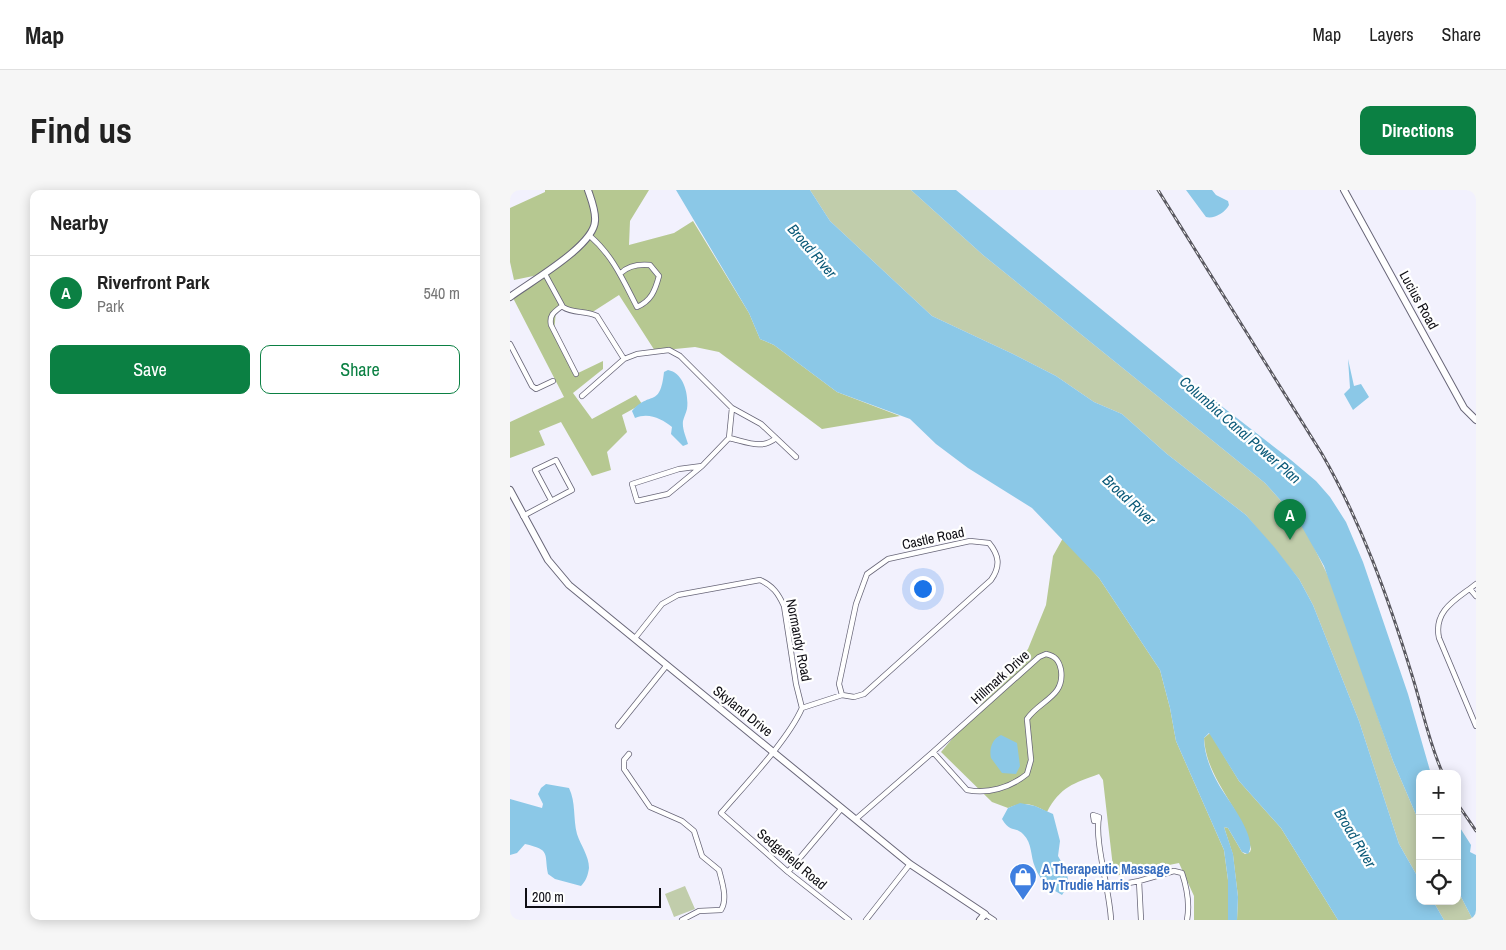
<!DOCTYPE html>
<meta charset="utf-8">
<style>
:root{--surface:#fff;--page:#f6f6f6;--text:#222;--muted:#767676;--line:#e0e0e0;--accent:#0b8043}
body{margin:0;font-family:"Archivo Narrow",sans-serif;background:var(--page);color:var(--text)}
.controls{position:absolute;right:15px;bottom:15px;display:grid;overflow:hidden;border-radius:10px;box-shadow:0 2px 12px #0003}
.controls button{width:45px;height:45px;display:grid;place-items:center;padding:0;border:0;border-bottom:1px solid var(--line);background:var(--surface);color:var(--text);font:25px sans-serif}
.scale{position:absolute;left:15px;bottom:12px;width:136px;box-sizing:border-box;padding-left:5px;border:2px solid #0f0e14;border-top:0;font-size:14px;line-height:18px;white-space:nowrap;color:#0f0e14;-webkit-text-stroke:4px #fff;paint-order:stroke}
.you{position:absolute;left:412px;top:398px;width:18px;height:18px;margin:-12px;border:4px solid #fff;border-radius:50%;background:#1a73e8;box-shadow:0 0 0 8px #1a73e833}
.badge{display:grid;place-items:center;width:32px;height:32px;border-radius:50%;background:var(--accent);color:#fff;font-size:16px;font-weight:700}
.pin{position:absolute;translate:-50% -41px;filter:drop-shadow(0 1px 2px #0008)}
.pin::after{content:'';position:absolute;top:26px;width:18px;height:15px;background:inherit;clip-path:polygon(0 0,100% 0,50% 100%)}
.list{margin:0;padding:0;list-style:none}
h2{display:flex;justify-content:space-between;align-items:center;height:65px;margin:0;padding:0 20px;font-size:21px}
h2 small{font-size:16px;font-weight:400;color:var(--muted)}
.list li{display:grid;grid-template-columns:32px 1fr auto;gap:15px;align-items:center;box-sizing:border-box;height:75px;padding:0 20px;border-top:1px solid var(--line)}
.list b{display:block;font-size:19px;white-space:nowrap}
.list p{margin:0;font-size:16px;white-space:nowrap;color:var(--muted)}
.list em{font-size:16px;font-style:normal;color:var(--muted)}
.actions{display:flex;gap:10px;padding:15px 20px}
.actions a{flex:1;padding:11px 0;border:1px solid var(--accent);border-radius:10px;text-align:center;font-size:18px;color:var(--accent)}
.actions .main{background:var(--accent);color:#fff}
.icon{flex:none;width:28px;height:28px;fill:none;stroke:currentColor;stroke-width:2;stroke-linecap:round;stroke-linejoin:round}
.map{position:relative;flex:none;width:966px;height:730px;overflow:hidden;border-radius:10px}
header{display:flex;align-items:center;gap:30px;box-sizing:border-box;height:70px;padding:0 25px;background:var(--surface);border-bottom:1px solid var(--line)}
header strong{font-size:24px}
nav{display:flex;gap:28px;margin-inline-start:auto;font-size:18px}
.intro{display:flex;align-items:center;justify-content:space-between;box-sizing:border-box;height:120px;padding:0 30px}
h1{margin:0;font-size:35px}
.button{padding:12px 22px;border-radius:10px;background:var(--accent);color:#fff;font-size:18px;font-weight:700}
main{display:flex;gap:30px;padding:0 30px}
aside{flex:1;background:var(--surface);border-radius:10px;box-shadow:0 2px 12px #0003}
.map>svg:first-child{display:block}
.green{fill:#c1cdab}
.forest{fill:#b6c891}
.water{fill:#8bc8e7}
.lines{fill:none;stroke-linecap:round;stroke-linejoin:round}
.street-casing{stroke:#686678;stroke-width:6}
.secondary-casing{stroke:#686678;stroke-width:8}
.street{stroke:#fff;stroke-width:4.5}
.secondary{stroke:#fff;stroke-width:6}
.rail-casing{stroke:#5a5961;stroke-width:3}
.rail{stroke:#fff;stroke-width:1;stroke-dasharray:4;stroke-linecap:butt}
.labels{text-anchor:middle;stroke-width:4.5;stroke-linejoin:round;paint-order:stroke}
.street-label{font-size:14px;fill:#0f0e14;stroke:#fff}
.shop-label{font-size:14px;font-weight:bold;fill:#366cbe;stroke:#fff;text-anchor:start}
.water-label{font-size:15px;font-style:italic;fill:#0b5a79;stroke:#fff}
</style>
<header>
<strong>Map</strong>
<nav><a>Map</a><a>Layers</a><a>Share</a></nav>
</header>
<div class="intro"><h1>Find us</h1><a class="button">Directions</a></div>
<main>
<aside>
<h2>Nearby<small></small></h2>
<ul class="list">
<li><span class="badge">A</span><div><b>Riverfront Park</b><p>Park</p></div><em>540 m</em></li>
</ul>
<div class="actions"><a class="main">Save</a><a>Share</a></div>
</aside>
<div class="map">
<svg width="966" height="730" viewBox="0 0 966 730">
<rect width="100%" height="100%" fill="#f2f1fd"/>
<path class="green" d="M 300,0 L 401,0 L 473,65 L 755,293 L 788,330 L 797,343 L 822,394 L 883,571 L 910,634 L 910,691 L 889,654 L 849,531 L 803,415 L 789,389 L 736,325 L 657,264 L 612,224 L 584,212 L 546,186 L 503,164 L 422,126 L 320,31 Z
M 175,696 L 185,719 L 164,727 L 155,704 Z
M 947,699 L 963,730 L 934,730 L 923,711 L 947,711 Z"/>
<path class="forest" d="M 35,0 L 139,0 L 120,31 L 119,55 L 164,43 L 183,31 L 239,123 L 250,149 L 264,155 L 327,202 L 390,226 L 312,239 L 209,162 L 185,157 L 145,161 L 109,105 L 81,123 L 53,117 L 46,121 L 44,142 L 66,184 L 93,171 L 93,179 L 63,203 L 82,229 L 126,205 L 132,214 L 112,225 L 117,242 L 97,262 L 101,280 L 82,286 L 51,232 L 29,241 L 35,255 L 0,268 L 0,232 L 54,207 L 2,106 L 33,84 L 4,90 L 0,72 L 0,18 L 35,2 Z
M 553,348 L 589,388 L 650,480 L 660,518 L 666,551 L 714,660 L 718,690 L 718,730 L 684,730 L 684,706 L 669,673 L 604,686 L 593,590 L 589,584 C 564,593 550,597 537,622 C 522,614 514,611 498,618 L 482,612 L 431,562 L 518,459 L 536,415 L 543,366 Z
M 700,543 L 729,591 L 771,638 L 828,730 L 727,730 L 728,707 L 723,665 L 714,637 L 718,638 L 732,662 L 735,664 L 740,662 L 741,659 C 733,619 696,590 694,548 Z"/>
<path class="water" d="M 166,0 L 300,0 L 320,31 L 422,126 L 503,164 L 546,186 L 584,212 L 612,224 L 657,264 L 736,325 L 765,358 L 789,389 L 803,415 L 849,531 L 889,654 L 910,691 L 910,711 L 923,711 L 934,730 L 828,730 L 771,638 L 729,591 L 699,543 L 694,548 C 694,564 701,581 709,595 C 717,609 749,648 738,664 L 732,662 L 718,638 L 714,637 L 723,664 L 728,707 L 727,730 L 718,730 L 718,690 L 714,660 L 666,551 L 660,518 L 650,480 L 589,388 L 522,318 L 458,278 L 426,254 L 400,229 L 327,202 L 264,155 L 250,149 L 239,123 Z
M 401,0 L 446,0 L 674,187 L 781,270 L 806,291 L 820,307 L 836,332 L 853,372 L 898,504 L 921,584 L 910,584 L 910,634 L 883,571 L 814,376 L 788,330 L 755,293 L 473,65 Z
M 676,0 L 702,0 L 706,5 L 718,11 L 719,15 C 715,23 704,29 696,27 Z
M 838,169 L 844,196 L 851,194 L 859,207 L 843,220 L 834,204 L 840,198 Z
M 158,180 C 174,183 179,205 177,219 C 176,223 174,227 173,231 C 172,239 176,247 178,254 L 173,256 L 161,244 L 162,237 C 152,229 139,222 125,228 L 122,221 C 140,200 150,219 154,182 Z
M 491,545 L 507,553 L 510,576 L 506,584 L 492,583 L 481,568 C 479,559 482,549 491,545 Z
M 36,594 L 59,598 C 66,612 63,629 67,644 C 71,656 79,666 79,678 C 78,685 76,691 71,696 L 45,689 L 38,684 C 34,663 41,660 15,654 L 7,663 L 0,665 L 0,609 L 32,618 L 33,614 L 28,604 L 31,598 Z
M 510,613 L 525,616 L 543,624 L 550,651 L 548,666 L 556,680 L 559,694 L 552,705 C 539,698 530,691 525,677 C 520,666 523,654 513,644 C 505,636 500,643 492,629 L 498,618 Z
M 947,633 L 961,655 L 960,662 L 966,665 L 966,730 L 963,730 L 947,699 Z"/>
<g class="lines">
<defs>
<path id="street" d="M 80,46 C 103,66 113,90 127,117 C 141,111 145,101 149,86 L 140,75 C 129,74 119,75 111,83
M 35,84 L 53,117 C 63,124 76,120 87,126 L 114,169
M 52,116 C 44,122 39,125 41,135 L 66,184
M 0,154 L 22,196 L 26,199 L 43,191
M 72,206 L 114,169 L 127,164 L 159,160 L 170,166 L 222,218 L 251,234 L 286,267
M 219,248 C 237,252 252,260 266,248
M 192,276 L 158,304 L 127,311 L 122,294 L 169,279 L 192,276 L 219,248 L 222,218
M 13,326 L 62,300 L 46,270 L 25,280 L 41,310
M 966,394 C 947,409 923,420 929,448 L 966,536
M 960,399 L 966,406
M 125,448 L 152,414 L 168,405 L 250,390 C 263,396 268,403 274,416 L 286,494 L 292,518
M 536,464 C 545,466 549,470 551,480 C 555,507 530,510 517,529 L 521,570 L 517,584 C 500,598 478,604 457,600 L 423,562 L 529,467 Z
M 332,505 L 329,494 L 346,414 L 357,384 L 378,369 L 460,351 L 479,353 C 489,365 491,376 481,390 L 354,504 L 344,507 L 332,505 L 292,518 C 278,550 235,595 211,623 L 278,682 L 339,730
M 108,536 L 157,475
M 119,564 L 114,570 L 114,579 L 140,617 L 172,631 L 184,641 L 192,666 L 209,680 C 212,692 218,709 211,720 L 189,721 L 172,730
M 346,629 L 423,562
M 588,631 L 584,631 L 583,625 L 589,627 C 584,651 600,701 601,730
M 278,682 L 332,618
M 598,697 L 629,691
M 475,724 L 484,730
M 356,730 L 400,674
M 631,730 L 629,691 L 664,681 L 672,683 C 677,698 680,714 677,730"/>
<path id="secondary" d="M 834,0 L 954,218 L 966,230
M 0,107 C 20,92 84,56 85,31 C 86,21 81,9 78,0
M 0,300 L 38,370 L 59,395 L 400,674 L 475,724 L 470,730"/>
</defs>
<use href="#street" class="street-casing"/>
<use href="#secondary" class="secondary-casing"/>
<use href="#street" class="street"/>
<use href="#secondary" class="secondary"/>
<defs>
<path id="rail" d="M 648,0 L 812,264 C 851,332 878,407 901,482 C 912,516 918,551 933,584
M 947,613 L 966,641"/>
</defs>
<use href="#rail" class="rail-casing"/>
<use href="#rail" class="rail"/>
</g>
<defs>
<symbol id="shop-pin" viewBox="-11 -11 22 30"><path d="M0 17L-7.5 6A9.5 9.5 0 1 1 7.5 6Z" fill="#3f7fe0" stroke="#fff"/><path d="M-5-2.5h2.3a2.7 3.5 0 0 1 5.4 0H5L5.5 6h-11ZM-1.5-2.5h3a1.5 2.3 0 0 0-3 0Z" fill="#fff"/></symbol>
</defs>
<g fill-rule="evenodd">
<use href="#shop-pin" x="497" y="671" width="32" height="43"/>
</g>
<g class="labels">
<g class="street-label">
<text transform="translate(909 110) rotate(61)" y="5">Lucius Road</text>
<text transform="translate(423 348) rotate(-12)" y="5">Castle Road</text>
<text transform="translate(289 450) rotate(79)" y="5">Normandy Road</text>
<text transform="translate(490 487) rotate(-42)" y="5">Hillmark Drive</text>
<text transform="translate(233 521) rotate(39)" y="5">Skyland Drive</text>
<text transform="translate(282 669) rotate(40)" y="5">Sedgefield Road</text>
</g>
<g class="shop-label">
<text x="532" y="684">A Therapeutic Massage<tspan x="532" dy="16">by Trudie Harris</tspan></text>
</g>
<g class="water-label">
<text transform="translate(302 61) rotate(49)" y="5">Broad River</text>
<text transform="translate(730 240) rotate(41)" y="5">Columbia Canal Power Plan</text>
<text transform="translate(619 310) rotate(43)" y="5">Broad River</text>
<text transform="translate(845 648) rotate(59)" y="5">Broad River</text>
</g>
</g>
</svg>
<div class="controls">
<button>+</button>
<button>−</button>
<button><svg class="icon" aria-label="locate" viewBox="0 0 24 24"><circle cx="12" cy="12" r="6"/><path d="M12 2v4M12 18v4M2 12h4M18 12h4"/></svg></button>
</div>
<div class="scale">200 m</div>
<div class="you"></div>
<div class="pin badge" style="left:780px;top:350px">A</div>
</div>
</main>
